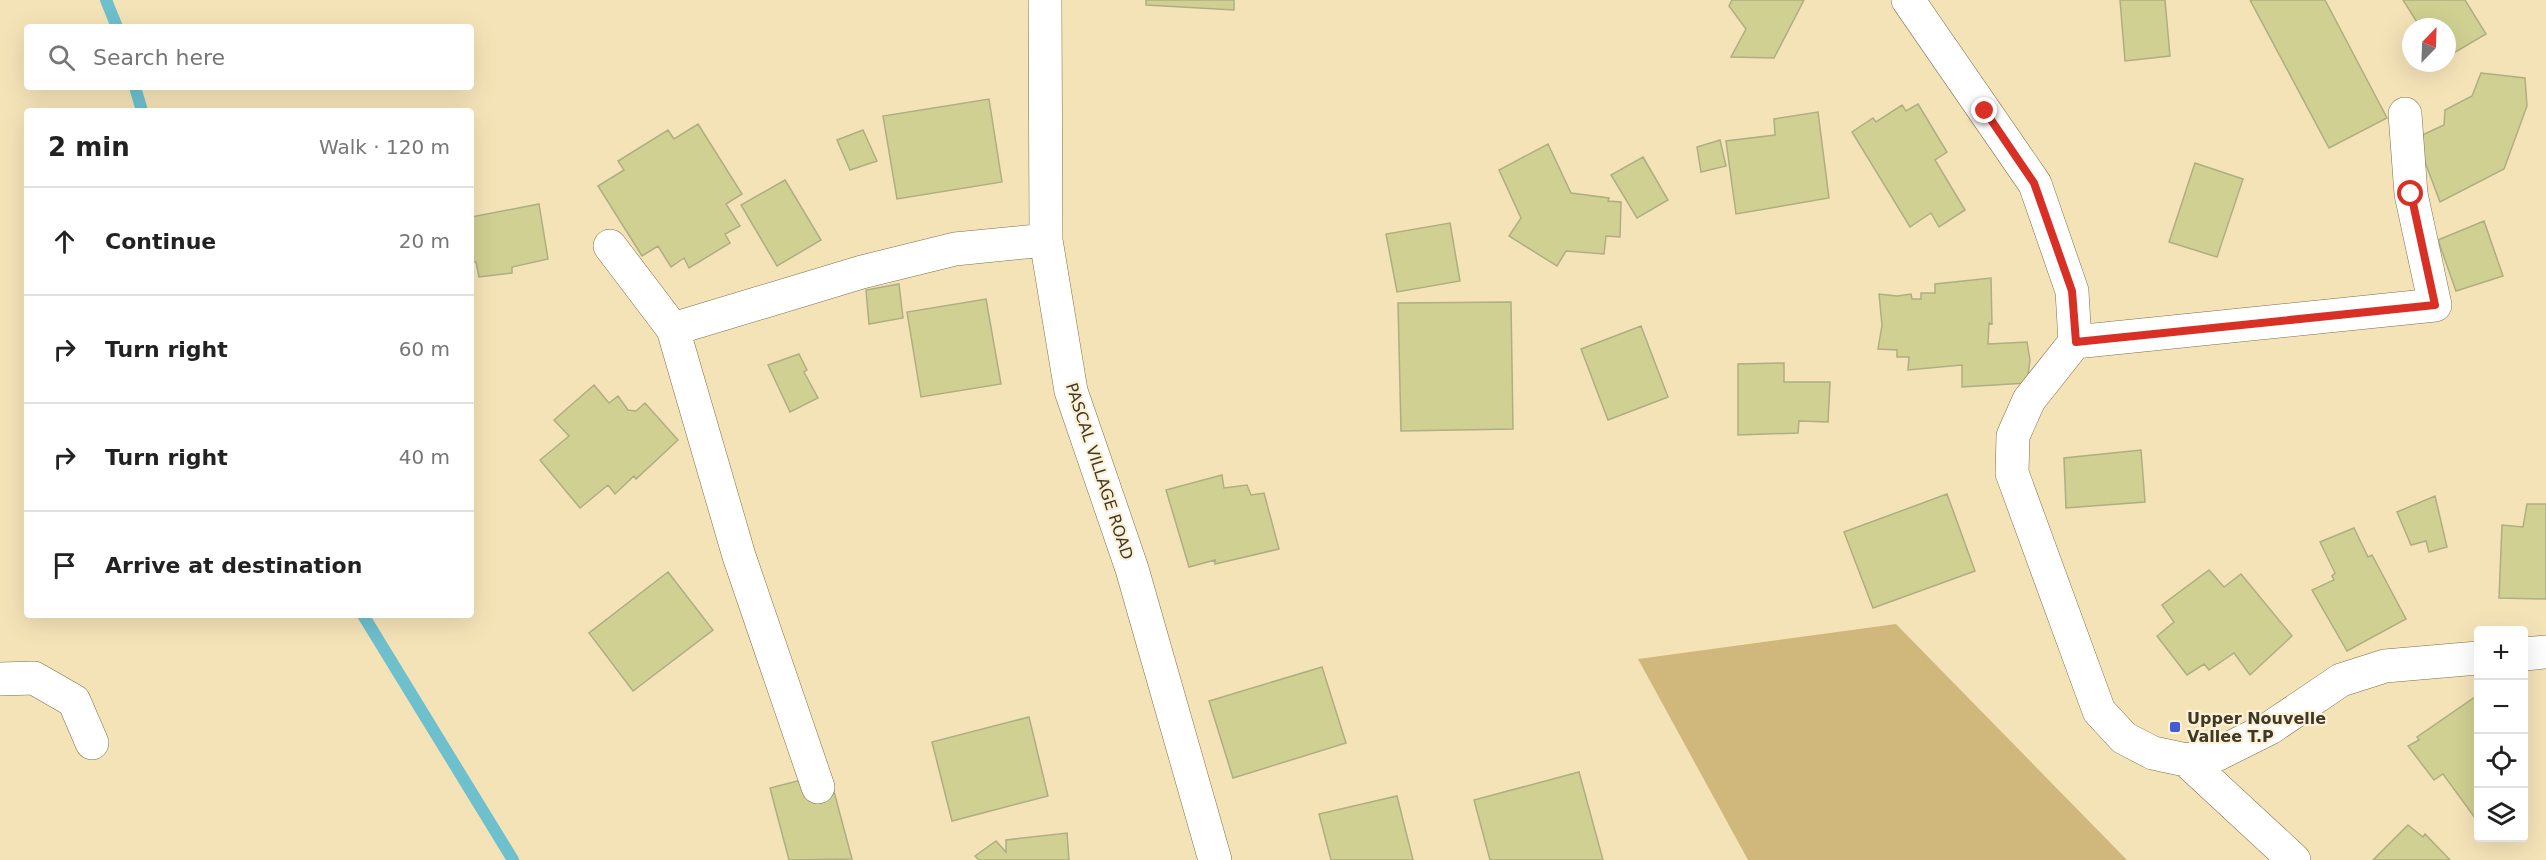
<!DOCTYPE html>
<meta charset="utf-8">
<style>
:root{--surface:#fff;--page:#f6f6f6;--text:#222;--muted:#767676;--line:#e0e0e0}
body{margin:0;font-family:"DejaVu Sans",sans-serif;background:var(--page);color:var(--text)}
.controls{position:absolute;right:18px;bottom:18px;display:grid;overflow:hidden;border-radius:6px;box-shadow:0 6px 24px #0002}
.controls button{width:54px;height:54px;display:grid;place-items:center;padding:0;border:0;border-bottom:2px solid var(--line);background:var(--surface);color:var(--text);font:30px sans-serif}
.compass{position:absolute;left:2402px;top:18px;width:54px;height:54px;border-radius:50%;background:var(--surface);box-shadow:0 6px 24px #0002;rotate:23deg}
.stop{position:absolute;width:18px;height:18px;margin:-14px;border:4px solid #d93025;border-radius:50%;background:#fff}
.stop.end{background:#d93025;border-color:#fff;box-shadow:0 2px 6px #0008}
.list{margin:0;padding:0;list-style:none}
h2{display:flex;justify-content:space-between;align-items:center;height:78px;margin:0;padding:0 24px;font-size:26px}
h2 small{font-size:20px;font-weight:400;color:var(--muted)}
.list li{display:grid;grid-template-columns:39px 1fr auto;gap:18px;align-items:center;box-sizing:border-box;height:108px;padding:0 24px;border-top:2px solid var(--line)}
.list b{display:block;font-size:22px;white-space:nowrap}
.list em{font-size:20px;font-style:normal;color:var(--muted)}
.icon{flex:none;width:33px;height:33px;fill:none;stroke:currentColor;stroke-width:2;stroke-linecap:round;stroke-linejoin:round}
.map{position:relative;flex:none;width:2546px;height:860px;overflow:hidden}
.search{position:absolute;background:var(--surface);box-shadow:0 6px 24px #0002;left:24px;top:24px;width:450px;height:66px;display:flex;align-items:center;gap:15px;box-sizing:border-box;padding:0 21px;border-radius:6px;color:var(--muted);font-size:22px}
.panel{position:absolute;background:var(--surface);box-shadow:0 6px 24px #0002;left:24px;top:108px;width:450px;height:510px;border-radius:6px}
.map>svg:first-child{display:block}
.green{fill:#d0b87d}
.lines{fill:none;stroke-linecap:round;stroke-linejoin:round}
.stream{stroke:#6ec0cd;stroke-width:12}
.building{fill:#d0d092;stroke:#aeae82;stroke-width:1.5}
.minor-casing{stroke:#7f6e47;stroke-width:34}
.minor{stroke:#fff;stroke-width:33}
.route{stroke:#d93025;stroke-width:8}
.poi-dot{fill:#405fd2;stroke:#fcf1d7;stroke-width:2}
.labels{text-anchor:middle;stroke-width:4.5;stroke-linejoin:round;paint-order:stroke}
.street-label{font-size:16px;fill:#3f3826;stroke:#fcf1d7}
.poi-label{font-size:16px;font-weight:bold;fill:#3f3826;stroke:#fcf1d7;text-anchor:start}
</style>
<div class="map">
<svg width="2546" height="860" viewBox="0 0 2546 860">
<rect width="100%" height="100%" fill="#f5e3b8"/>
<path class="green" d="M 1896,624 L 2127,860 L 1748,860 L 1638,659 Z"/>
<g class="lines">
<path class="stream" d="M 106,0 L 117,27
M 135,87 L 142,111
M 363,615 L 513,860"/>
</g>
<path class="building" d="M 1146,0 L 1234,0 L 1234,10 L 1146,5 Z
M 1732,0 L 1804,0 L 1774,58 L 1731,57 L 1746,29 L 1729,6 Z
M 2120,0 L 2165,0 L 2170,56 L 2125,61 Z
M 2250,0 L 2325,0 L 2387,118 L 2329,148 Z
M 2403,0 L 2465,0 L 2486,34 L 2447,57 L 2447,27 L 2420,27 Z
M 2481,73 L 2525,78 L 2527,106 L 2504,169 L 2440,202 L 2416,138 L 2444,125 L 2445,110 L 2472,96 Z
M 989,99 L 1002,182 L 897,199 L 883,116 Z
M 1918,104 L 1947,152 L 1935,160 L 1965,210 L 1939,227 L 1931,213 L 1910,227 L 1852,132 L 1873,118 L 1876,122 L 1902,105 L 1906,111 Z
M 1818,112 L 1829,198 L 1736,214 L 1726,141 L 1775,135 L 1774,119 Z
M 698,124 L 742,194 L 726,204 L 740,226 L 725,234 L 730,243 L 689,268 L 684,258 L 671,267 L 658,246 L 642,256 L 598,186 L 624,170 L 618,161 L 668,130 L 674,139 Z
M 863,130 L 877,161 L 850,170 L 837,140 Z
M 1720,140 L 1726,166 L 1701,172 L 1697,147 Z
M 1548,144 L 1571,193 L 1609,198 L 1608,201 L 1621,202 L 1620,237 L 1606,236 L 1604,254 L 1566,251 L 1557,266 L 1509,236 L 1521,218 L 1499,170 Z
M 1643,157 L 1668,200 L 1637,218 L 1611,175 Z
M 2195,163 L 2243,179 L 2217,257 L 2169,242 Z
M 785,180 L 821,240 L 777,266 L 741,205 Z
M 539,204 L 548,259 L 512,267 L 512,273 L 479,277 L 476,262 L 471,261 L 471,217 Z
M 2484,221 L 2503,276 L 2456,291 L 2438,240 Z
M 1450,223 L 1460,281 L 1397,292 L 1386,234 Z
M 1991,278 L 1992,324 L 1989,323 L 1988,344 L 2027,342 L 2030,360 L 2027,383 L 1962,387 L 1962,365 L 1908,370 L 1909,357 L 1897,357 L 1897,350 L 1878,349 L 1882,325 L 1879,294 L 1897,296 L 1911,294 L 1912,299 L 1921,299 L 1921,293 L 1935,293 L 1935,284 Z
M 899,284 L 903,318 L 869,324 L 866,290 Z
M 986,299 L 1001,384 L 921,397 L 907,312 Z
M 1511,302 L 1513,429 L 1401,431 L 1398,303 Z
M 1641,326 L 1668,397 L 1608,420 L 1581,349 Z
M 799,354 L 807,370 L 804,372 L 818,398 L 790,412 L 768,365 Z
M 1784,363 L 1784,382 L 1830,382 L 1828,422 L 1799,421 L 1798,433 L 1738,435 L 1738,364 Z
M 594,385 L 609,403 L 618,396 L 628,410 L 636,411 L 645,403 L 678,440 L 636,479 L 634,476 L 615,494 L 608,485 L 580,508 L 540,460 L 569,436 L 554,420 Z
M 2141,450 L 2145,502 L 2066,508 L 2064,458 Z
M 1222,475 L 1224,488 L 1247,485 L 1251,495 L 1264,493 L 1279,549 L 1215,564 L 1215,560 L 1189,567 L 1166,490 Z
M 1947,494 L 1975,571 L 1873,608 L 1844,532 Z
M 2435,496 L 2447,547 L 2429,552 L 2426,541 L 2411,545 L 2397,512 Z
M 2527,504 L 2546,504 L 2546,599 L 2499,598 L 2502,525 L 2523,527 Z
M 2354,528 L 2368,557 L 2372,555 L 2406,619 L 2347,651 L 2312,590 L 2334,580 L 2332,576 L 2335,573 L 2320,542 Z
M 2209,570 L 2224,587 L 2241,574 L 2292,636 L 2250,675 L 2234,653 L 2209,670 L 2204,664 L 2187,675 L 2157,636 L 2174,622 L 2162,605 Z
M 668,572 L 713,630 L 633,691 L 589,633 Z
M 1322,667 L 1346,743 L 1233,778 L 1209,701 Z
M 2478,695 L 2478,822 L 2443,774 L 2434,780 L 2408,746 L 2419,740 L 2417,737 Z
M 1029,717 L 1048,796 L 952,821 L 932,742 Z
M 1579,772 L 1603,860 L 1490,860 L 1474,800 Z
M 829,773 L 852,859 L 789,860 L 770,788 Z
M 1397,796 L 1413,860 L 1331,860 L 1319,814 Z
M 2408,825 L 2423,837 L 2425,834 L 2450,860 L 2373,860 Z
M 1067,833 L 1069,860 L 979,860 L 975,856 L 996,841 L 1006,852 L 1006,840 Z"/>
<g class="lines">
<defs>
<path id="minor" d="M 1045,0 L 1046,240 L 1071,391 L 1132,569 L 1215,860
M 1908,0 L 2035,184 L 2072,291 L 2075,342 L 2029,400 L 2013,436 L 2012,473 L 2099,711 L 2124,738 L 2153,753 L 2186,760 L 2218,754 L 2270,728 L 2341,680 L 2385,666 L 2478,658
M 610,246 L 673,329 L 739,556 L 818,787
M 673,329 L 862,272 L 955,249 L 1046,240
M 2075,342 L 2435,305 L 2411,194 L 2405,114
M 2524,654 L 2546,652
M 0,679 L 34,678 L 74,701 L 92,743
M 2186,760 L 2294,860"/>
</defs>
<use href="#minor" class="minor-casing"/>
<use href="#minor" class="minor"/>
</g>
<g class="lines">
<path class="route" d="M 1985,111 L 2034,183 L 2072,291 L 2076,342 L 2435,305 L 2411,194"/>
</g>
<rect class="poi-dot" x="2169" y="721" width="12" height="12" rx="3"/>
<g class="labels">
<g class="street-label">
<text transform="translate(1100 471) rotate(72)" y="6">PASCAL VILLAGE ROAD</text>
</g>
<g class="poi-label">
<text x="2187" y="724">Upper Nouvelle<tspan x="2187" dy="18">Vallee T.P</tspan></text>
</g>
</g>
</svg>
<div class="controls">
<button>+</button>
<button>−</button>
<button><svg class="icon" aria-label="locate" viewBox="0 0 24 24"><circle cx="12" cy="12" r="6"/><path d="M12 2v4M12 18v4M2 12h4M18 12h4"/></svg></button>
<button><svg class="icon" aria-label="layers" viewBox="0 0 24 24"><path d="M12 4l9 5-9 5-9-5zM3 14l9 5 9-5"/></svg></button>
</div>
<svg class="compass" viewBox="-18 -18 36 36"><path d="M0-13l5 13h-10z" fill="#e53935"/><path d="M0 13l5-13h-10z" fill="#767676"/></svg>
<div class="stop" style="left:2411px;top:194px"></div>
<div class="stop end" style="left:1985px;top:111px"></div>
<div class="search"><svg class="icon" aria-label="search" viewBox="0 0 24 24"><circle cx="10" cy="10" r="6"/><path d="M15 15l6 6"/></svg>Search here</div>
<section class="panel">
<h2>2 min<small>Walk · 120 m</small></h2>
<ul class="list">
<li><svg class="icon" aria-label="ahead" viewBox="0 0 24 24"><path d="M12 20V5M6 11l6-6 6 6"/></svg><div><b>Continue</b></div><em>20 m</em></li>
<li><svg class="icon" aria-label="right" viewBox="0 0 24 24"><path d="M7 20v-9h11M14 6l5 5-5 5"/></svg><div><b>Turn right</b></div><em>60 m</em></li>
<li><svg class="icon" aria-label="right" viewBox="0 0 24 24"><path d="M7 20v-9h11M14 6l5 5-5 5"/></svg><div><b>Turn right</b></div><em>40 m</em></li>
<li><svg class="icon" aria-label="arrive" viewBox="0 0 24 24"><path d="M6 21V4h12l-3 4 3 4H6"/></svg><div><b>Arrive at destination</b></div></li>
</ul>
</section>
</div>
